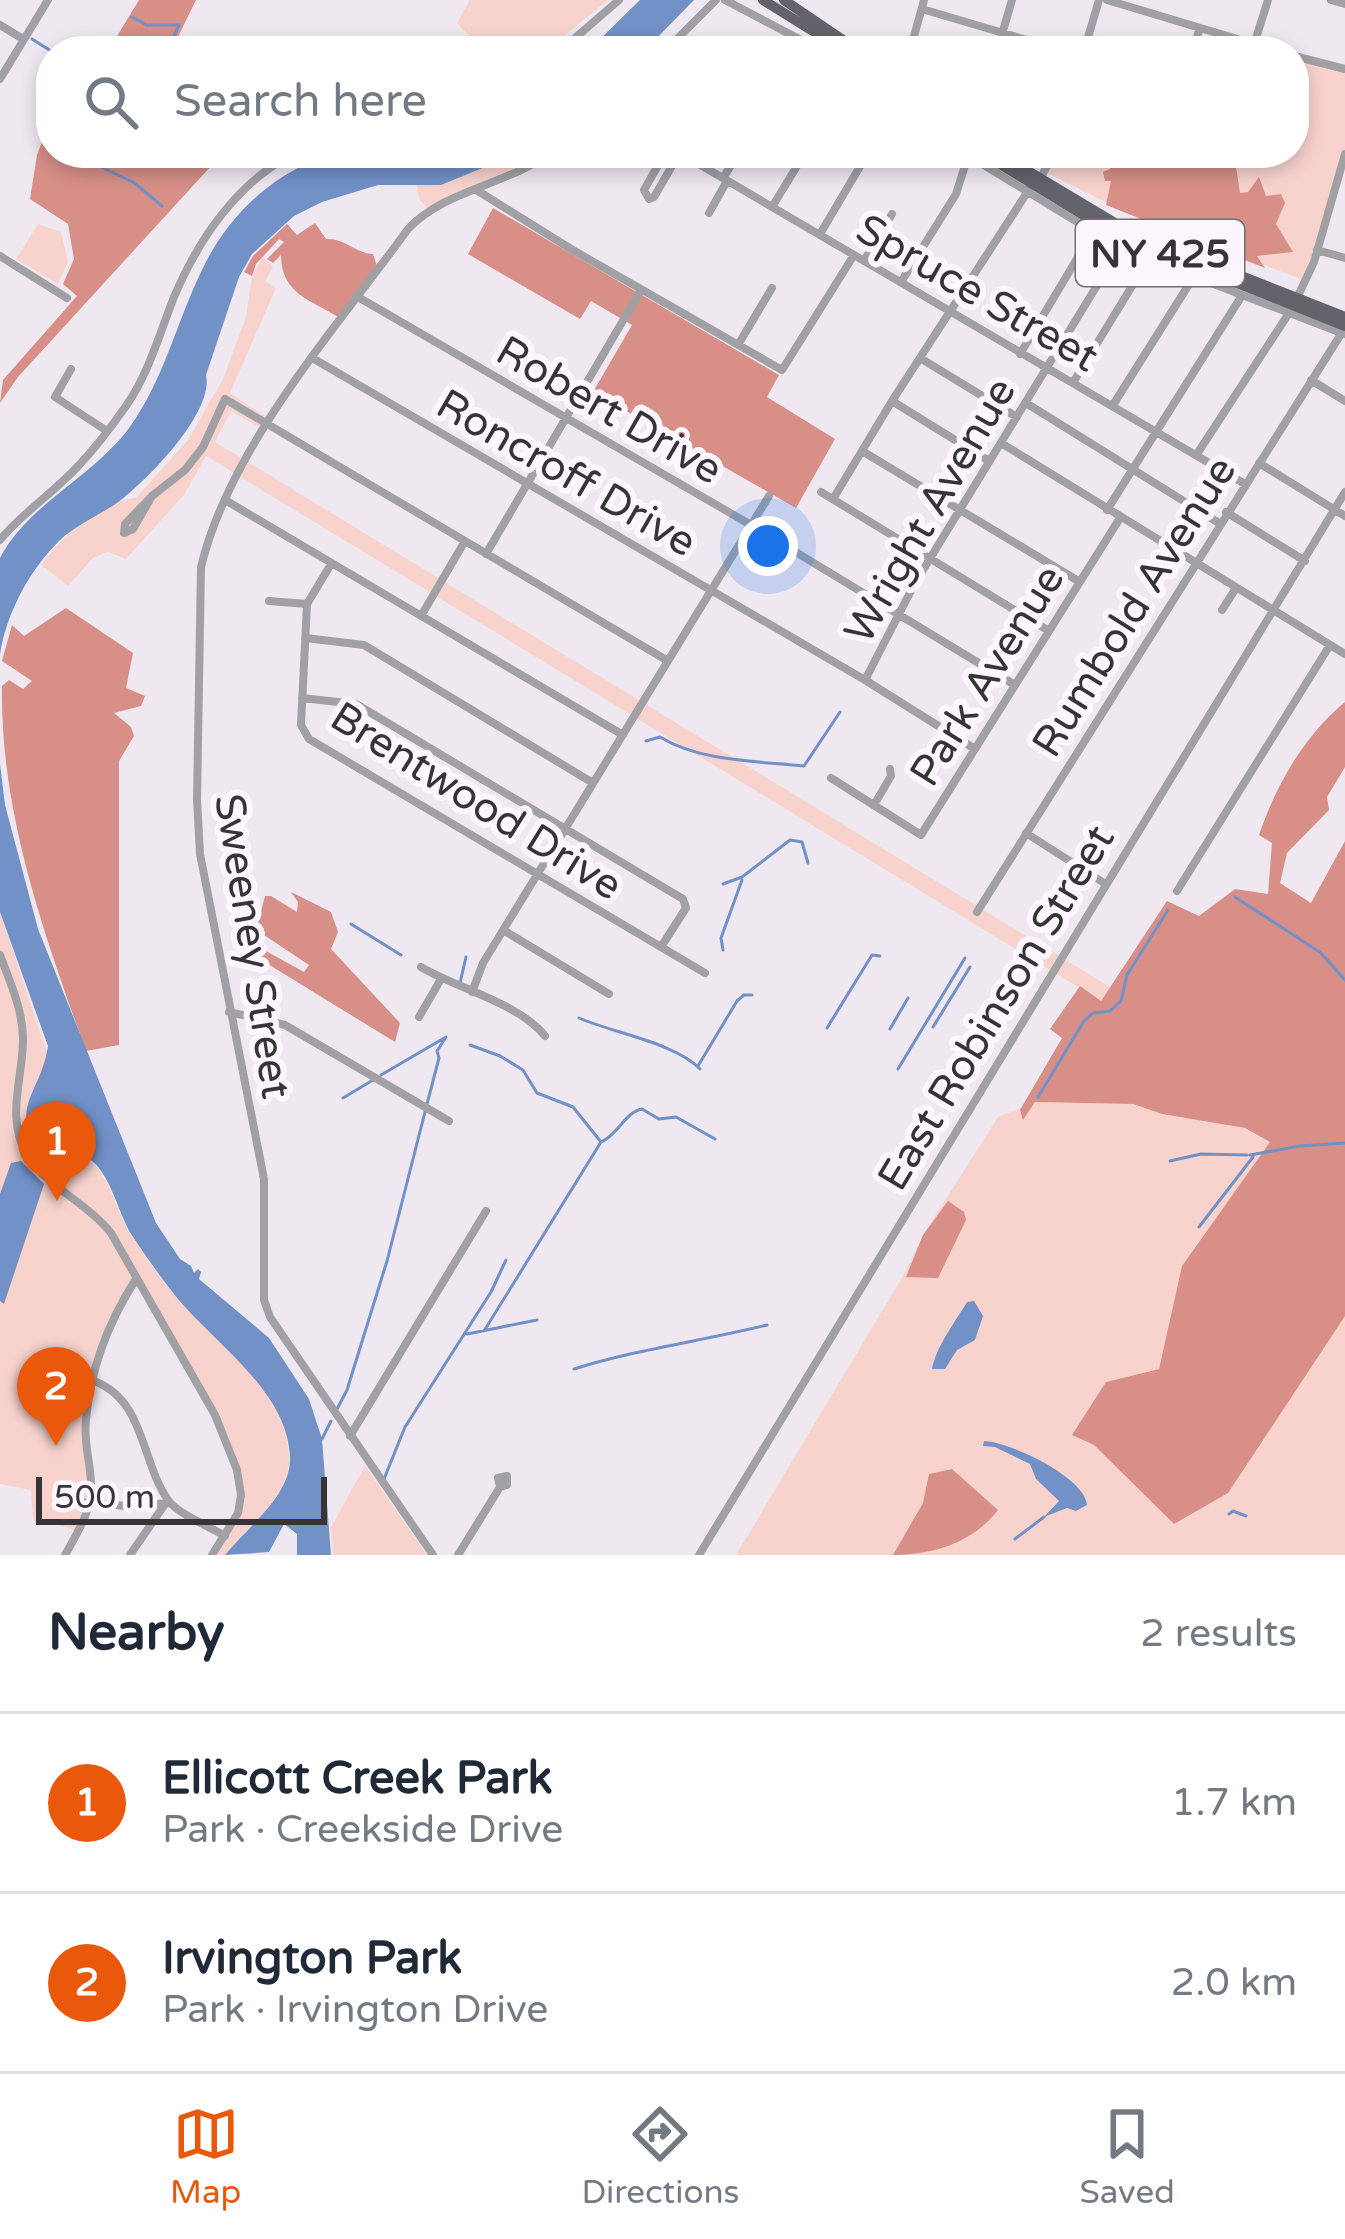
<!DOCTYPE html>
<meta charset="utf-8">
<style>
:root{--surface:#fff;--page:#f2f2f3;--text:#1f2937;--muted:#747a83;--line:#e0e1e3;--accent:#ea580c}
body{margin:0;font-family:"Varela Round",sans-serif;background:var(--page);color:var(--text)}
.scale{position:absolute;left:36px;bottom:30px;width:291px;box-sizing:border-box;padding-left:12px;border:6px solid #373438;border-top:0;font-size:33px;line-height:42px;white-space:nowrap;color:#373438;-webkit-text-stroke:9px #fef6fe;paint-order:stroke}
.you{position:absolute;left:768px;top:546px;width:42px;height:42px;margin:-30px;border:9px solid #fff;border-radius:50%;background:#1a73e8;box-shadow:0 0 0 18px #1a73e833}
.badge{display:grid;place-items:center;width:78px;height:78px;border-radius:50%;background:var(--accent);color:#fff;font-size:39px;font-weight:700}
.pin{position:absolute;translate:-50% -99px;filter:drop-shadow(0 3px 6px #0008)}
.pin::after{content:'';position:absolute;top:63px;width:42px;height:36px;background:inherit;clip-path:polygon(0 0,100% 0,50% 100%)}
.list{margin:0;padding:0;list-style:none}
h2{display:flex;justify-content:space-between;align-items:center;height:156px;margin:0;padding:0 48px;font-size:51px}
h2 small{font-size:39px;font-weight:400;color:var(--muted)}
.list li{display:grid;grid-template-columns:78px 1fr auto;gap:36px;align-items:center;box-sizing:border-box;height:180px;padding:0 48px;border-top:3px solid var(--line)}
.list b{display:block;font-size:45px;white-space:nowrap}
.list p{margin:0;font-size:39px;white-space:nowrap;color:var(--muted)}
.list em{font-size:39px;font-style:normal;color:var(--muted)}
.icon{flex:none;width:66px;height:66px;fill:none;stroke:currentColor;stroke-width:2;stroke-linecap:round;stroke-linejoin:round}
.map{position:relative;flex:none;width:1345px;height:1555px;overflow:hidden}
.search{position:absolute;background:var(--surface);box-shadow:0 6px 18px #0003;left:36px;right:36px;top:36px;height:132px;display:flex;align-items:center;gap:30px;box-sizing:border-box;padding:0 42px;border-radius:48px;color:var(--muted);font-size:45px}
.sheet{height:516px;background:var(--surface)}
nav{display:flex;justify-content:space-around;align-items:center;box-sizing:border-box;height:168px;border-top:3px solid var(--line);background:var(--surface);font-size:33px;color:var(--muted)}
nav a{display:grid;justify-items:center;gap:6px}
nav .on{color:var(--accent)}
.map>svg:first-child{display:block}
.green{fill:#f8d3ce}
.forest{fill:#d78f88}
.water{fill:#7191c7}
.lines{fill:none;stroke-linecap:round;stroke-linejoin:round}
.stream{stroke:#7191c7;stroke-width:3}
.minor{stroke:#a1a1a5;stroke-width:8}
.major{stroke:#64636b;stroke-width:10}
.labels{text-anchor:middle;stroke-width:12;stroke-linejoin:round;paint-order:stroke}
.shield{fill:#fef6fe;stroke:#736e73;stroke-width:3}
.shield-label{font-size:39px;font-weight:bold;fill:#373438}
.street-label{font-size:42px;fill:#373438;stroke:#fef6fe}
</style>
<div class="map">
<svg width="1345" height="1555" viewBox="0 0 1345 1555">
<rect width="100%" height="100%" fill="#f0e8f1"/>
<path class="green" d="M 470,0 L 608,0 L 546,51 L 484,51 L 457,23 Z
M 1294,56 L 1345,69 L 1345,149 L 1304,280 L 1144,221 L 1047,173 L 1053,153 L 1294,153 Z
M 519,153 L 550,153 L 429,210 L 419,199 L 417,184 L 441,185 Z
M 38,224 L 61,232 L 68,262 L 58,284 L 16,259 Z
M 263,257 L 273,267 L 265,281 L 276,288 L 230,393 L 266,417 L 259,427 L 231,411 L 215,442 L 1110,987 L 1101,1001 L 206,456 L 184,495 L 126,559 L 108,552 L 93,558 L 68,586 L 41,565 C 60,538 102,499 136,498 L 188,440 L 223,379 L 246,317 L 252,276 Z
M 0,912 L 81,1155 C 109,1169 114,1207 129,1232 C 142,1252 157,1274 172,1292 C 213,1340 285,1387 289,1456 C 292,1493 248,1529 225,1555 L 212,1555 L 240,1505 L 228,1442 L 136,1280 C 112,1318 89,1366 87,1411 C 85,1459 98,1485 76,1531 L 46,1520 L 44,1525 L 33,1520 L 31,1490 L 0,1484 Z
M 1035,1102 L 1133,1104 L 1162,1114 L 1245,1128 L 1270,1142 L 1182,1266 L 1159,1369 L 1106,1382 L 1094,1445 L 1174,1524 L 1345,1315 L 1345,1555 L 736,1555 L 903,1276 L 923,1235 L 998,1117 Z
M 365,1466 L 427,1555 L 333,1555 L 331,1527 Z"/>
<path class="forest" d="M 139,0 L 196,0 L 173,47 L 180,51 L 108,51 Z
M 51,118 L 51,153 L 223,153 L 18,377 L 0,403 L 3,380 L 77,296 L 63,284 L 74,259 L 68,224 L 30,199 L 37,155 Z
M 1107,153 L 1234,153 L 1240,193 L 1248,192 L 1259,177 L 1266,196 L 1281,194 L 1285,203 L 1276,224 L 1293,252 L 1257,256 L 1265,268 L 1106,205 L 1111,181 L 1105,181 L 1103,172 L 1110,169 Z
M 493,208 L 779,375 L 767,397 L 835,439 L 796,508 L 593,392 L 632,325 L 591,301 L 580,319 L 468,254 Z
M 315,223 L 326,239 C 345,238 355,253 373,254 L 377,266 L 340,318 C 311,300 281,294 281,255 L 273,263 L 267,259 L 284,242 L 279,239 L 256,264 L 252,276 L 244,272 L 253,256 L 287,224 L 297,235 Z
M 66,608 L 133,653 L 126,688 L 145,696 L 141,706 L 114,713 L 131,727 L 134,736 L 119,761 L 119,1045 L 86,1051 C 44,934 0,813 2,686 L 9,680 L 23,689 L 32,681 L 2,661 L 12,625 L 24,636 Z
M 1345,702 L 1345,767 L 1327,797 L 1329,810 L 1287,853 L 1280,883 L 1311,903 L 1345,841 L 1345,1316 L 1228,1493 L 1174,1524 L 1094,1445 L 1072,1435 L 1106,1382 L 1159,1369 L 1182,1266 L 1270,1142 L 1245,1128 L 1162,1114 L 1133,1104 L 1035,1102 L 1023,1120 L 1020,1110 L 1062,1038 L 1050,1029 L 1080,986 L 1101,1001 L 1167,901 L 1199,916 L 1235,889 L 1268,894 L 1272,843 L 1259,835 C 1276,785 1304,736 1345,702 Z
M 291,892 L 331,912 L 338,932 L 331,949 L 400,1023 L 395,1042 L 253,955 L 253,944 L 304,972 L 309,965 L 261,933 L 258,922 L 265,896 L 271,896 L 297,912 L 298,902 Z
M 948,1201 L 964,1212 L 966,1220 L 938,1278 L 906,1277 L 923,1235 Z
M 952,1469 L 998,1510 C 973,1543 932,1555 893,1555 L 923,1503 L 929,1474 Z"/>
<path class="water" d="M 640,0 L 694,0 L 644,51 L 588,51 Z
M 346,153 L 519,153 L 441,185 L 378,185 L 322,202 L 294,216 L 252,254 L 239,277 L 206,375 C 214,412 150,477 121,500 C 101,515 78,523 59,541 C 29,571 7,612 0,654 L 0,558 C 28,504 93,477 129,428 C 164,380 176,323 202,270 C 228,214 283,161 346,153 Z
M 0,764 L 5,805 L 38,929 L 156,1223 L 180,1259 L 191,1266 L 194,1273 L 198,1269 L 201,1272 L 199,1279 L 269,1338 L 309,1399 L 322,1439 L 331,1555 L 297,1555 L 297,1534 L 284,1524 L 269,1552 L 225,1555 C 247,1528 291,1495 290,1458 C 288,1388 207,1339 170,1289 C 157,1272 145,1255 133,1237 C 118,1215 111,1172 88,1158 C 72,1148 60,1158 46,1163 C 31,1153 43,1164 35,1148 C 12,1103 41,1092 48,1046 L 0,912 Z
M 21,1161 L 44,1184 L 4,1304 L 0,1301 L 0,1194 L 11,1163 Z
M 974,1301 L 983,1316 L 975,1340 L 957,1350 L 945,1369 L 932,1369 C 936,1347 955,1322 967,1302 Z
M 984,1441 C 1010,1442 1085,1477 1087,1505 L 1076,1511 L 1067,1508 L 1044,1517 L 1059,1501 L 1036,1479 L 1030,1464 L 995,1447 L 983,1446 Z"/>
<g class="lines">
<path class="stream" d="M 132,17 L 147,25 L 179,25 L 167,51
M 32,39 L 51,51
M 90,162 L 133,182 L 162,206
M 646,741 L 660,737 C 701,762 757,761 804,766 L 840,712
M 723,884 L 742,877 L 790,840 L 802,842 L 808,863
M 1235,897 L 1321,953 L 1345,980
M 351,924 L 401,955
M 723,950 L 721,938 L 742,880
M 460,983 L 466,957
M 579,1018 C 613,1033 676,1043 700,1069
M 933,1027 L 970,967
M 827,1028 L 872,955 L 880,956
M 890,1029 L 908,998
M 470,1045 L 500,1056 L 523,1070 L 537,1093 L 573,1107 L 601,1142
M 698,1066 L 737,1001 L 744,995 L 752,995
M 898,1069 L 965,958
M 381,1075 L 446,1037 L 437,1051 L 439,1058 L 427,1104
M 1038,1097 L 1084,1021 L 1093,1013 L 1110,1011 L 1121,1001 L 1127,975 L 1168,910
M 343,1098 L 373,1080
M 1250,1155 L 1300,1146 L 1345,1143
M 1170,1161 L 1201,1154 L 1247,1155
M 1199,1227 L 1253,1157
M 484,1331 L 601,1142 C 618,1135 625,1112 642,1109 L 659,1119 L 676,1117 L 715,1139
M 467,1334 L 537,1320
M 574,1369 C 638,1349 702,1341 767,1325
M 337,1409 L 347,1390 L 387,1261 L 425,1112
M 322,1439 L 331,1421
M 384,1479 L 405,1427 L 491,1292 L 506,1260
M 1229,1514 L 1233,1511 L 1246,1516
M 1015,1539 L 1044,1517"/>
<path class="minor" d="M 725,0 L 822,51
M 1107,0 L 1277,51
M 1331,0 L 1345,4
M 922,9 L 1064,51
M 0,25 L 23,39
M 560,51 L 619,0
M 665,51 L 716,0
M 910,51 L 924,0
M 997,51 L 1012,0
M 1084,51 L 1099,0
M 1192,51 L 1200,28
M 1252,51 L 1268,0
M 1294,56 L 1345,69
M 0,79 L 48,0
M 680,153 L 1245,484
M 964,153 L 1120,248 L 1344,334
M 664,155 L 672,166 L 654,197 L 649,199 L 644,190 L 664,155 L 665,153
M 723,178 L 739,153
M 1041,178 L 1053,153
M 478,191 L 571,249 L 782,370 L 854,255
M 772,207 L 805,153
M 709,213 L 727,181
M 820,234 L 868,153
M 1317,250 L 1345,258
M 0,256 L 67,298
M 864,261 L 892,214
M 901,282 L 956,194 L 968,156
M 358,297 L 751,525 L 1015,685
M 1296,300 L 1314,262 L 1345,154
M 738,345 L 772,288
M 1020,354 L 1093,232
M 920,358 L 1017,417
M 314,359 L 865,680 L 975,749
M 71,369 L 55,397 L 107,431
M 1311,380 L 1345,401
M 1074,381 L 1148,260
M 892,401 L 989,461
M 1026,403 L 1219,523
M 1113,405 L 1193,278
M 1001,443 L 1345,654
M 862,451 L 1080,582
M 1197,454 L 1289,313
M 1259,463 L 1345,516
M 821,492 L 1049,631
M 152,496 L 125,524 L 124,533 L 133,529 L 152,496 L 185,470 L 203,447 L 225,399 L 668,661
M 833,499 L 892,401 L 1030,188
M 225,500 L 623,735
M 1107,510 L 1241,297
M 1226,512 L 1305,561
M 0,540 C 24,511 55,492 80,464 C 96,447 112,426 126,406 C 149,373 159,335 174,297 C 198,240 239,179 296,153
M 486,554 L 641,290
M 331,564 L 307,604 L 301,725 L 309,739 L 705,973
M 269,601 L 307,604
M 1222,610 L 1236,588
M 421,616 L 465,541
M 306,638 L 364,645 L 593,783
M 865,680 L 915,583 L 1120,248
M 302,698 L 356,704 L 683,899 L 686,908 L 661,947
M 831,778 L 921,835 L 1120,518
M 874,805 L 891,776 L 890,769
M 1026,833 L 1104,883
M 1177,891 L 1330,645
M 977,912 L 1341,334
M 503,930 L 609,994
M 0,955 C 10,982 22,1008 23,1037 C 24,1076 4,1119 28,1156 C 49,1188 87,1203 111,1233 L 215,1415 L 237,1470 L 241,1495 L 238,1513 L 212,1555
M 421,967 C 458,989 519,1003 545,1036
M 472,992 L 483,963 L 769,496
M 229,1012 L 285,1025 L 449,1121
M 419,1017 L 441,979
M 94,1381 C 145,1400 141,1462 168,1500 C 179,1515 209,1526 225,1536
M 350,1436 L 486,1211
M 87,1502 L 125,1506 L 169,1503
M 65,1555 C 77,1533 92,1511 91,1485 C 91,1463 83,1443 86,1420 C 90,1370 109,1321 136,1279
M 130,1555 L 165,1504
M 433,1555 L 270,1317 L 264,1300 L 264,1179 L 200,854 L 197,800 L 201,567 C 230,446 335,330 408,229 C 444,190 507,185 550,153
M 458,1555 L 500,1487 L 507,1485 L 507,1476 L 498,1478 L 500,1487
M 699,1555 L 1345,492"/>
<path class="major" d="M 763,0 L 845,51
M 784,0 L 859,51
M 982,153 L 1116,235 L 1345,326
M 998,153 L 1130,232 L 1345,317"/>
</g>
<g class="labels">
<rect class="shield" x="1076" y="220" width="168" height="66" rx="9"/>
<g class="shield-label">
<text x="1160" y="267">NY 425</text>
</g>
<g class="street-label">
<text transform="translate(978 292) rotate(30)" y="15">Spruce Street</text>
<text transform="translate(610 409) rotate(30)" y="15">Robert Drive</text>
<text transform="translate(567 472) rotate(30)" y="15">Roncroff Drive</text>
<text transform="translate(929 510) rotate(-60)" y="15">Wright Avenue</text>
<text transform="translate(1133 606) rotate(-58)" y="15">Rumbold Avenue</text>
<text transform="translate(986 675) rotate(-58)" y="15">Park Avenue</text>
<text transform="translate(477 800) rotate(32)" y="15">Brentwood Drive</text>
<text transform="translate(254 946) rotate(81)" y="15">Sweeney Street</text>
<text transform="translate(995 1007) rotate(-59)" y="15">East Robinson Street</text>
</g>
</g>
</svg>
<div class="scale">500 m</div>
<div class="you"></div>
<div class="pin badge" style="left:57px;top:1201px">1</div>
<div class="pin badge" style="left:56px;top:1446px">2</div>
<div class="search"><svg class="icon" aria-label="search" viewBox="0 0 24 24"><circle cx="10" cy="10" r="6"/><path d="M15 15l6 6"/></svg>Search here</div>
</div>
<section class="sheet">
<h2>Nearby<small>2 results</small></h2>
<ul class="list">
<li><span class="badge">1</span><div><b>Ellicott Creek Park</b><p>Park · Creekside Drive</p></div><em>1.7 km</em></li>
<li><span class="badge">2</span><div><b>Irvington Park</b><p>Park · Irvington Drive</p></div><em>2.0 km</em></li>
</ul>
</section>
<nav>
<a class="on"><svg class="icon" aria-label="map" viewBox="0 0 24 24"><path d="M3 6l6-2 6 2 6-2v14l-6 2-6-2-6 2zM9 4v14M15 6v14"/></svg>Map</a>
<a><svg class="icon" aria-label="directions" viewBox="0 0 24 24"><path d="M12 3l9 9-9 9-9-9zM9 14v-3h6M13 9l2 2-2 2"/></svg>Directions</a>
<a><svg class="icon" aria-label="saved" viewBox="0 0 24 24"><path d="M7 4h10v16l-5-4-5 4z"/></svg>Saved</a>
</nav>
